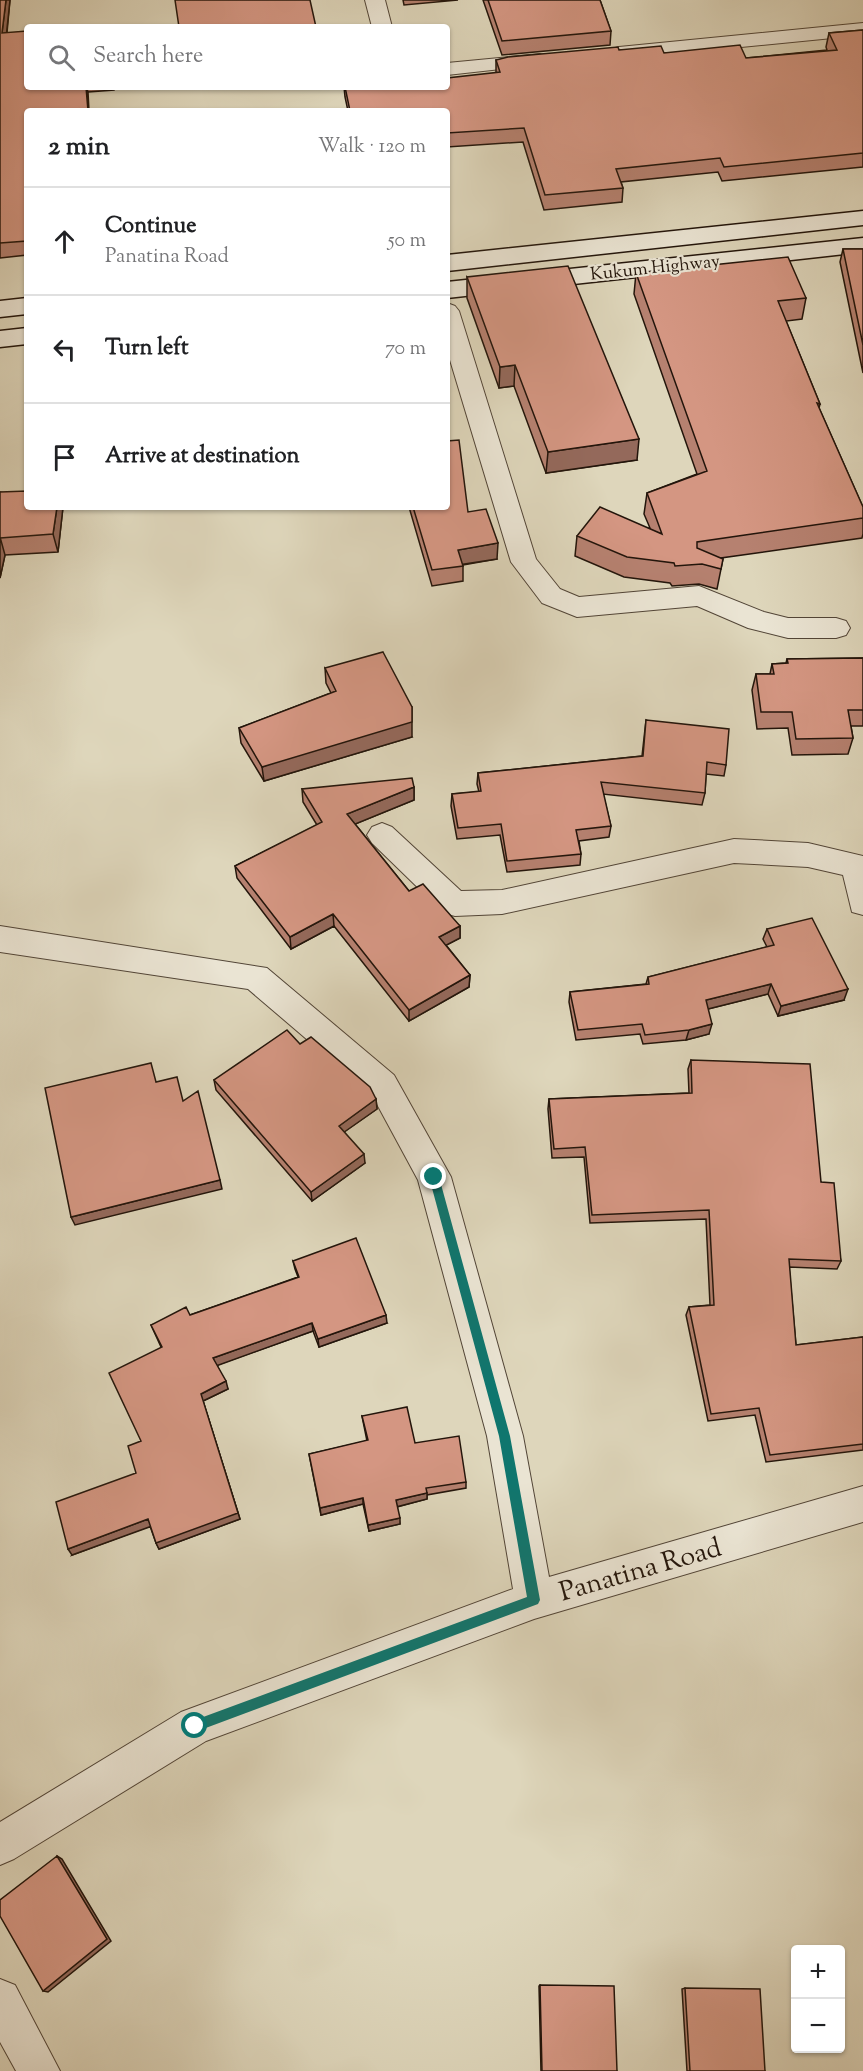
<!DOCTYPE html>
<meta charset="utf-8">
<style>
:root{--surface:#fff;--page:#f2f2f2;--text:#202124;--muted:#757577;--line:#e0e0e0}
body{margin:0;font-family:"Sorts Mill Goudy",serif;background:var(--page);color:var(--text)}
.controls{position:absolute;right:18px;bottom:18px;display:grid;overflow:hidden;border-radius:6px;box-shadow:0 2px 4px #0004}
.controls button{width:54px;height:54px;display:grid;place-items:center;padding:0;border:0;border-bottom:2px solid var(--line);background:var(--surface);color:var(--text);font:30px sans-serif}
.stop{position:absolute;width:18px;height:18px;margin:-14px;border:4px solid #0f766e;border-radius:50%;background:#fff}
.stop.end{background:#0f766e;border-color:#fff;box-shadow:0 2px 6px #0008}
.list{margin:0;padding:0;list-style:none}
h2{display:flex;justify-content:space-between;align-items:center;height:78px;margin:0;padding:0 24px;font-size:26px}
h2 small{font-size:20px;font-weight:400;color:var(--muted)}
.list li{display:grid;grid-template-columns:39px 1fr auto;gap:18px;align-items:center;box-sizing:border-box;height:108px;padding:0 24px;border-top:2px solid var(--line)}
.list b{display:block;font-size:22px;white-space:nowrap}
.list p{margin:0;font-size:20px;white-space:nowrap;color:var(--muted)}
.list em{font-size:20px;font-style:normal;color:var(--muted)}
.icon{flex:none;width:33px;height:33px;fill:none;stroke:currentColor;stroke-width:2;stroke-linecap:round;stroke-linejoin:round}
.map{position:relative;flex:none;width:863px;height:2071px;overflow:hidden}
.search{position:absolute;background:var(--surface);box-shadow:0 2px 4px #0004;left:24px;top:24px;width:426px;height:66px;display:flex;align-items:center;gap:15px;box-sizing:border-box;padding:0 21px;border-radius:6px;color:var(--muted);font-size:22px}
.panel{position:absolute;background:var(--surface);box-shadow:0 2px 4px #0004;left:24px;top:108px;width:426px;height:402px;border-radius:6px}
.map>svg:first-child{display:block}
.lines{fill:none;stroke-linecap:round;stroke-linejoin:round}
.street-casing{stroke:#524537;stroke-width:2}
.secondary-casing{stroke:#23150b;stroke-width:3}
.street{fill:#eae4d3;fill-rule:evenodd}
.secondary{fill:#eae4d3;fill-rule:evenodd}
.wall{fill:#b68170;stroke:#23150b;stroke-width:1.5}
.shaded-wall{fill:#94695b;stroke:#23150b;stroke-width:1.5}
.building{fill:#d49682;stroke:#23150b;stroke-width:1.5}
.route{fill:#0f766e}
.labels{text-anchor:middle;stroke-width:4.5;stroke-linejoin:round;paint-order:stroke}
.far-street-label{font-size:18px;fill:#23150b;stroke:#eae4d3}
.near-street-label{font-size:27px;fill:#23150b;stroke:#eae4d3}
</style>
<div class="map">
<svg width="863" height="2071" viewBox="0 0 863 2071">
<rect width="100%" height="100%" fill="#ded6bb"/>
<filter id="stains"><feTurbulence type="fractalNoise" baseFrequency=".00333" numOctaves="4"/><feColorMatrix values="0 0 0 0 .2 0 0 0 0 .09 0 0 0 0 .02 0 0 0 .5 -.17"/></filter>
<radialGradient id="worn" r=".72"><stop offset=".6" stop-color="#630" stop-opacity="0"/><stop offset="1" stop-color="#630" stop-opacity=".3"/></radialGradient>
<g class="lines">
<defs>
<path id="street" d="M 365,0 L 385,0 L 392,27 L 372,27 Z
M 863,23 L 863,35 L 619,59 L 612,57 L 609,53 L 612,49 L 619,47 Z
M 540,54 L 547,56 L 550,60 L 547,64 L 447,75 L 447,63 Z
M 447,303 L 455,306 L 459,311 L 536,559 L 560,589 L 579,597 L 699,586 L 764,612 L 788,618 L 836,618 L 846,621 L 850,628 L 846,635 L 836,638 L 788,638 L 748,628 L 697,606 L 577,617 L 542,603 L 511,562 L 447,350 Z
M 382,823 L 392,827 L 461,891 L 502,890 L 734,839 L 808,843 L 863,856 L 863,915 L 852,912 L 843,875 L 808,867 L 734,863 L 502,914 L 455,916 L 444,913 L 372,843 L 367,835 L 372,827 Z
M 0,926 L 267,968 L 394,1075 L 451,1177 L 523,1436 L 549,1577 L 863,1486 L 863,1522 L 534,1619 L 206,1741 L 14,1859 L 0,1865 L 0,1822 L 181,1712 L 513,1589 L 487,1436 L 418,1180 L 372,1095 L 248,989 L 0,952 Z
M 0,1979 L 15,1985 L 60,2071 L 16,2071 L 0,2042 Z"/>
<path id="secondary" d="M 863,211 L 863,225 L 447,271 L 447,255 Z
M 863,238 L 863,252 L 447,298 L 447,282 Z
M 27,298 L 27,314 L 0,317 L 0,301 Z
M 27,328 L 27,344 L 0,347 L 0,331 Z"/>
</defs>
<use href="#street" class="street-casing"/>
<use href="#secondary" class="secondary-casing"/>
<use href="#street" class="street"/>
<use href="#secondary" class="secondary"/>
</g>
<path class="wall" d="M 0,0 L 10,0 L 7,33 L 27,87 L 114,87 L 114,90 L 88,92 L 27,111 L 27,255 L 0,258 Z
M 403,0 L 458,0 L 404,5 Z
M 483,0 L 600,0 L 611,31 L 610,45 L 502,55 Z
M 863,30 L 863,167 L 722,181 L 718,172 L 621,182 L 623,188 L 622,202 L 544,210 L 523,142 L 447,147 L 447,111 L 348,111 L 345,97 L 344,87 L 447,87 L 496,73 L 496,60 L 619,50 L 746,58 L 827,50 L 826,47 L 829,33 Z
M 843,249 L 863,249 L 863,373 L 840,262 Z
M 636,273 L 806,298 L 802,319 L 786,321 L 820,404 L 819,408 L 863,507 L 863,534 L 862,538 L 721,558 L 723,559 L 717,589 L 699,584 L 672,586 L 670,583 L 624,577 L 575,556 L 577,536 L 650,528 L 644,514 L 647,493 L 697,474 L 634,294 Z
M 467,277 L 637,460 L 546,473 L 514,386 L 499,388 L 467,298 Z
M 0,492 L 63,507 L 58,552 L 5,555 L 0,578 Z
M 409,507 L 447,507 L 468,512 L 497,559 L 463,565 L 463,581 L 432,586 Z
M 863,658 L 863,726 L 851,726 L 853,738 L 848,754 L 792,755 L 788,728 L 757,729 L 752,690 L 756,674 L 770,674 L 772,664 L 786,663 L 787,659 Z
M 325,668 L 412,737 L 264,781 L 241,743 L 239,728 L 331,693 L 326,683 Z
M 646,720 L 726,765 L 724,776 L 706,774 L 705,793 L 702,805 L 603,794 L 611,826 L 609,837 L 579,841 L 581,854 L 580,865 L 507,872 L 500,835 L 457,839 L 451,806 L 452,794 L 479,792 L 477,784 L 478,773 L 642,756 Z
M 414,787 L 414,800 L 355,824 L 409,891 L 460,926 L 460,938 L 446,945 L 470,975 L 469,987 L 409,1021 L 334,926 L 291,949 L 237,878 L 235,866 L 317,825 L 303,802 L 302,789 Z
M 767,929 L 844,1000 L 778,1016 L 768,994 L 708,1009 L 709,1034 L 686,1040 L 643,1044 L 640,1034 L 576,1040 L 569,1002 L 570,992 L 646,984 L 648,977 L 767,947 L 763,939 Z
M 300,1044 L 376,1099 L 377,1109 L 344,1132 L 365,1163 L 312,1201 L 216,1090 L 214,1080 Z
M 691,1060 L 821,1182 L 841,1261 L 837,1269 L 789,1267 L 796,1345 L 863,1337 L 863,1450 L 766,1462 L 755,1415 L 708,1421 L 686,1315 L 689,1307 L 710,1305 L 706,1219 L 590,1223 L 584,1157 L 552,1158 L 548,1109 L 549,1099 L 689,1093 L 688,1069 Z
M 293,1261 L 387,1323 L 319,1347 L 313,1331 L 217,1365 L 228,1389 L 203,1401 L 240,1519 L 159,1549 L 156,1543 L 150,1526 L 72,1555 L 136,1473 L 141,1441 L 161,1347 L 151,1325 L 190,1315 L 298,1277 L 295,1269 Z
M 362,1416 L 415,1443 L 466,1482 L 466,1488 L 427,1495 L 427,1499 L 397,1507 L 400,1524 L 369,1531 L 363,1504 L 321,1515 L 309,1454 L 367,1441 Z
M 540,1985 L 617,2071 L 541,2071 L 539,1986 Z
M 685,1988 L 765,2071 L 687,2071 L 682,1989 Z"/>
<path class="shaded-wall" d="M 6,0 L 10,0 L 5,47 L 2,33 Z
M 86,87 L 88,92 L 89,111 L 88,111 Z
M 515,365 L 514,386 L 499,388 L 500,367 Z
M 639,439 L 637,460 L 546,473 L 548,452 Z
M 57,507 L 63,507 L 58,552 L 53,534 Z
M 0,537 L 5,555 L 0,578 Z
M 498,543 L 497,559 L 458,565 L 458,550 Z
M 412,707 L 412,737 L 264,781 L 262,767 Z
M 414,787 L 414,800 L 348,827 L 347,814 Z
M 333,914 L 334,926 L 291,949 L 290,937 Z
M 460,926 L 460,938 L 439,949 L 439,937 Z
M 470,975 L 469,987 L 409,1021 L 409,1010 Z
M 771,984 L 768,994 L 704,1010 L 706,1000 Z
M 848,989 L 844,1000 L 778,1016 L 781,1006 Z
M 712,1024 L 709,1034 L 686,1040 L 689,1030 Z
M 376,1099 L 377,1109 L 340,1135 L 339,1126 Z
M 364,1154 L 365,1163 L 312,1201 L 311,1192 Z
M 220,1180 L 222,1189 L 75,1225 L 71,1217 Z
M 386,1315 L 387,1323 L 319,1347 L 318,1339 Z
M 312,1323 L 313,1331 L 216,1366 L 213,1358 Z
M 226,1381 L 228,1389 L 203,1401 L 240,1519 L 159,1549 L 156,1543 L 201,1394 Z
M 427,1493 L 427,1499 L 396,1507 L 396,1500 Z
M 363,1498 L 363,1504 L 321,1515 L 320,1508 Z
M 400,1518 L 400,1524 L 369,1531 L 368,1525 Z
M 148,1519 L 152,1526 L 72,1555 L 68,1549 Z
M 57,1856 L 62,1859 L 111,1941 L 48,1992 L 43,1991 Z"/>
<path class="building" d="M 0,0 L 6,0 L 2,33 L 27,31 L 27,87 L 86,87 L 88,111 L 27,111 L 27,241 L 0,243 Z
M 175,0 L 310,0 L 316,27 L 179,27 Z
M 488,0 L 600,0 L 611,31 L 502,41 Z
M 863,30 L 863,153 L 724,167 L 720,158 L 616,169 L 623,188 L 545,195 L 524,128 L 447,133 L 447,111 L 350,111 L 345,87 L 447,87 L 447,78 L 500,72 L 496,60 L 508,57 L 618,47 L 619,50 L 661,46 L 664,53 L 740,45 L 746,58 L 837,50 L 829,33 Z
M 843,249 L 863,249 L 863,345 Z
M 788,257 L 806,298 L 778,301 L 820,404 L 817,403 L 863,507 L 863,518 L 697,542 L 697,548 L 723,559 L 721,569 L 702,564 L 675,566 L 674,563 L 627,557 L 577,536 L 600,507 L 662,534 L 647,493 L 707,471 L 636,273 Z
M 568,266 L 639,439 L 548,452 L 515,365 L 500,367 L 467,277 Z
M 459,440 L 468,512 L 486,509 L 498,543 L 458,550 L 463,566 L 432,570 L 413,507 L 447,507 L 447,441 Z
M 27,491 L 27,507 L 57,507 L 53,534 L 0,538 L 0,492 Z
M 383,652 L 412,707 L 412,722 L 262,767 L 239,728 L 336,691 L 325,668 Z
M 863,658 L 863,710 L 848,710 L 853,738 L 796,739 L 792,712 L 761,712 L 756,674 L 774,674 L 772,664 L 788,663 L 787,659 Z
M 646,720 L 729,729 L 726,765 L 707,762 L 705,793 L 601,782 L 611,826 L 576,830 L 581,854 L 507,861 L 501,824 L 458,828 L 452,794 L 481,791 L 478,773 L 643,756 Z
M 412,778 L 414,787 L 347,814 L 409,891 L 423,884 L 460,926 L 439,937 L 470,975 L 409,1010 L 333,914 L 290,937 L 235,866 L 322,822 L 302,789 Z
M 812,918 L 848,989 L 781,1006 L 771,984 L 706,1000 L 712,1024 L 689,1030 L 645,1035 L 642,1024 L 578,1030 L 570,992 L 649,984 L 648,977 L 774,945 L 767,929 Z
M 287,1030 L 300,1044 L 311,1037 L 370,1087 L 376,1099 L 339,1126 L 364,1154 L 311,1192 L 214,1080 Z
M 691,1060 L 810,1064 L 821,1182 L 834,1183 L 841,1261 L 789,1259 L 796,1345 L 863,1337 L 863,1444 L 770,1455 L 759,1408 L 711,1414 L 689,1307 L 714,1305 L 709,1210 L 592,1215 L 585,1147 L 554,1149 L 549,1099 L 692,1093 Z
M 151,1063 L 156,1082 L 177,1077 L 183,1101 L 198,1091 L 220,1180 L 71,1217 L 45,1088 Z
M 356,1238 L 386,1315 L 318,1339 L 312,1323 L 213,1358 L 226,1381 L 201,1394 L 238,1513 L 156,1543 L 148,1519 L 68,1549 L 56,1502 L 136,1473 L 128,1446 L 141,1441 L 109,1373 L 162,1347 L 151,1325 L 186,1307 L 190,1315 L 299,1277 L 293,1261 Z
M 407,1407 L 415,1443 L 459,1436 L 466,1482 L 426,1488 L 427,1493 L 396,1500 L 400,1518 L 368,1525 L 363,1498 L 320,1508 L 309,1454 L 368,1440 L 362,1416 Z
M 57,1856 L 107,1939 L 43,1991 L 0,1916 L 0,1900 Z
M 540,1985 L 614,1986 L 617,2071 L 542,2071 Z
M 685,1988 L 760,1989 L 765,2071 L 690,2071 Z"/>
<path class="route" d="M 434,1172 L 439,1177 L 510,1436 L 540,1600 L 538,1604 L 195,1732 L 191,1730 L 191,1721 L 195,1720 L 527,1597 L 499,1436 L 429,1177 Z"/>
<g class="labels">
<g class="far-street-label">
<text transform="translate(655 267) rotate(-6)" y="6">Kukum Highway</text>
</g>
<g class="near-street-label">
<text transform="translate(640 1569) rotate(-16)" y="9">Panatina Road</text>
</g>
</g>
<rect width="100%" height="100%" filter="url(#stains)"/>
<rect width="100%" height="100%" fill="url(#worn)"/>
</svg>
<div class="controls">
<button>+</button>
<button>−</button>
</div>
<div class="stop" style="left:195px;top:1726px"></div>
<div class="stop end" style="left:434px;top:1177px"></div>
<div class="search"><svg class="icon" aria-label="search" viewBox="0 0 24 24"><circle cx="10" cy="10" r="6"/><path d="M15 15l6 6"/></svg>Search here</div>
<section class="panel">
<h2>2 min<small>Walk · 120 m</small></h2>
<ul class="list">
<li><svg class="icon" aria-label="ahead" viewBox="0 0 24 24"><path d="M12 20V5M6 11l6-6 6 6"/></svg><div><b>Continue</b><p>Panatina Road</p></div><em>50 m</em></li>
<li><svg class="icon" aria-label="left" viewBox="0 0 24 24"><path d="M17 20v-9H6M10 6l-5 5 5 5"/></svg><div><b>Turn left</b></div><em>70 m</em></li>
<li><svg class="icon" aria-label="arrive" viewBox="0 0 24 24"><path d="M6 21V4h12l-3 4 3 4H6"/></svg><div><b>Arrive at destination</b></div></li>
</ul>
</section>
</div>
